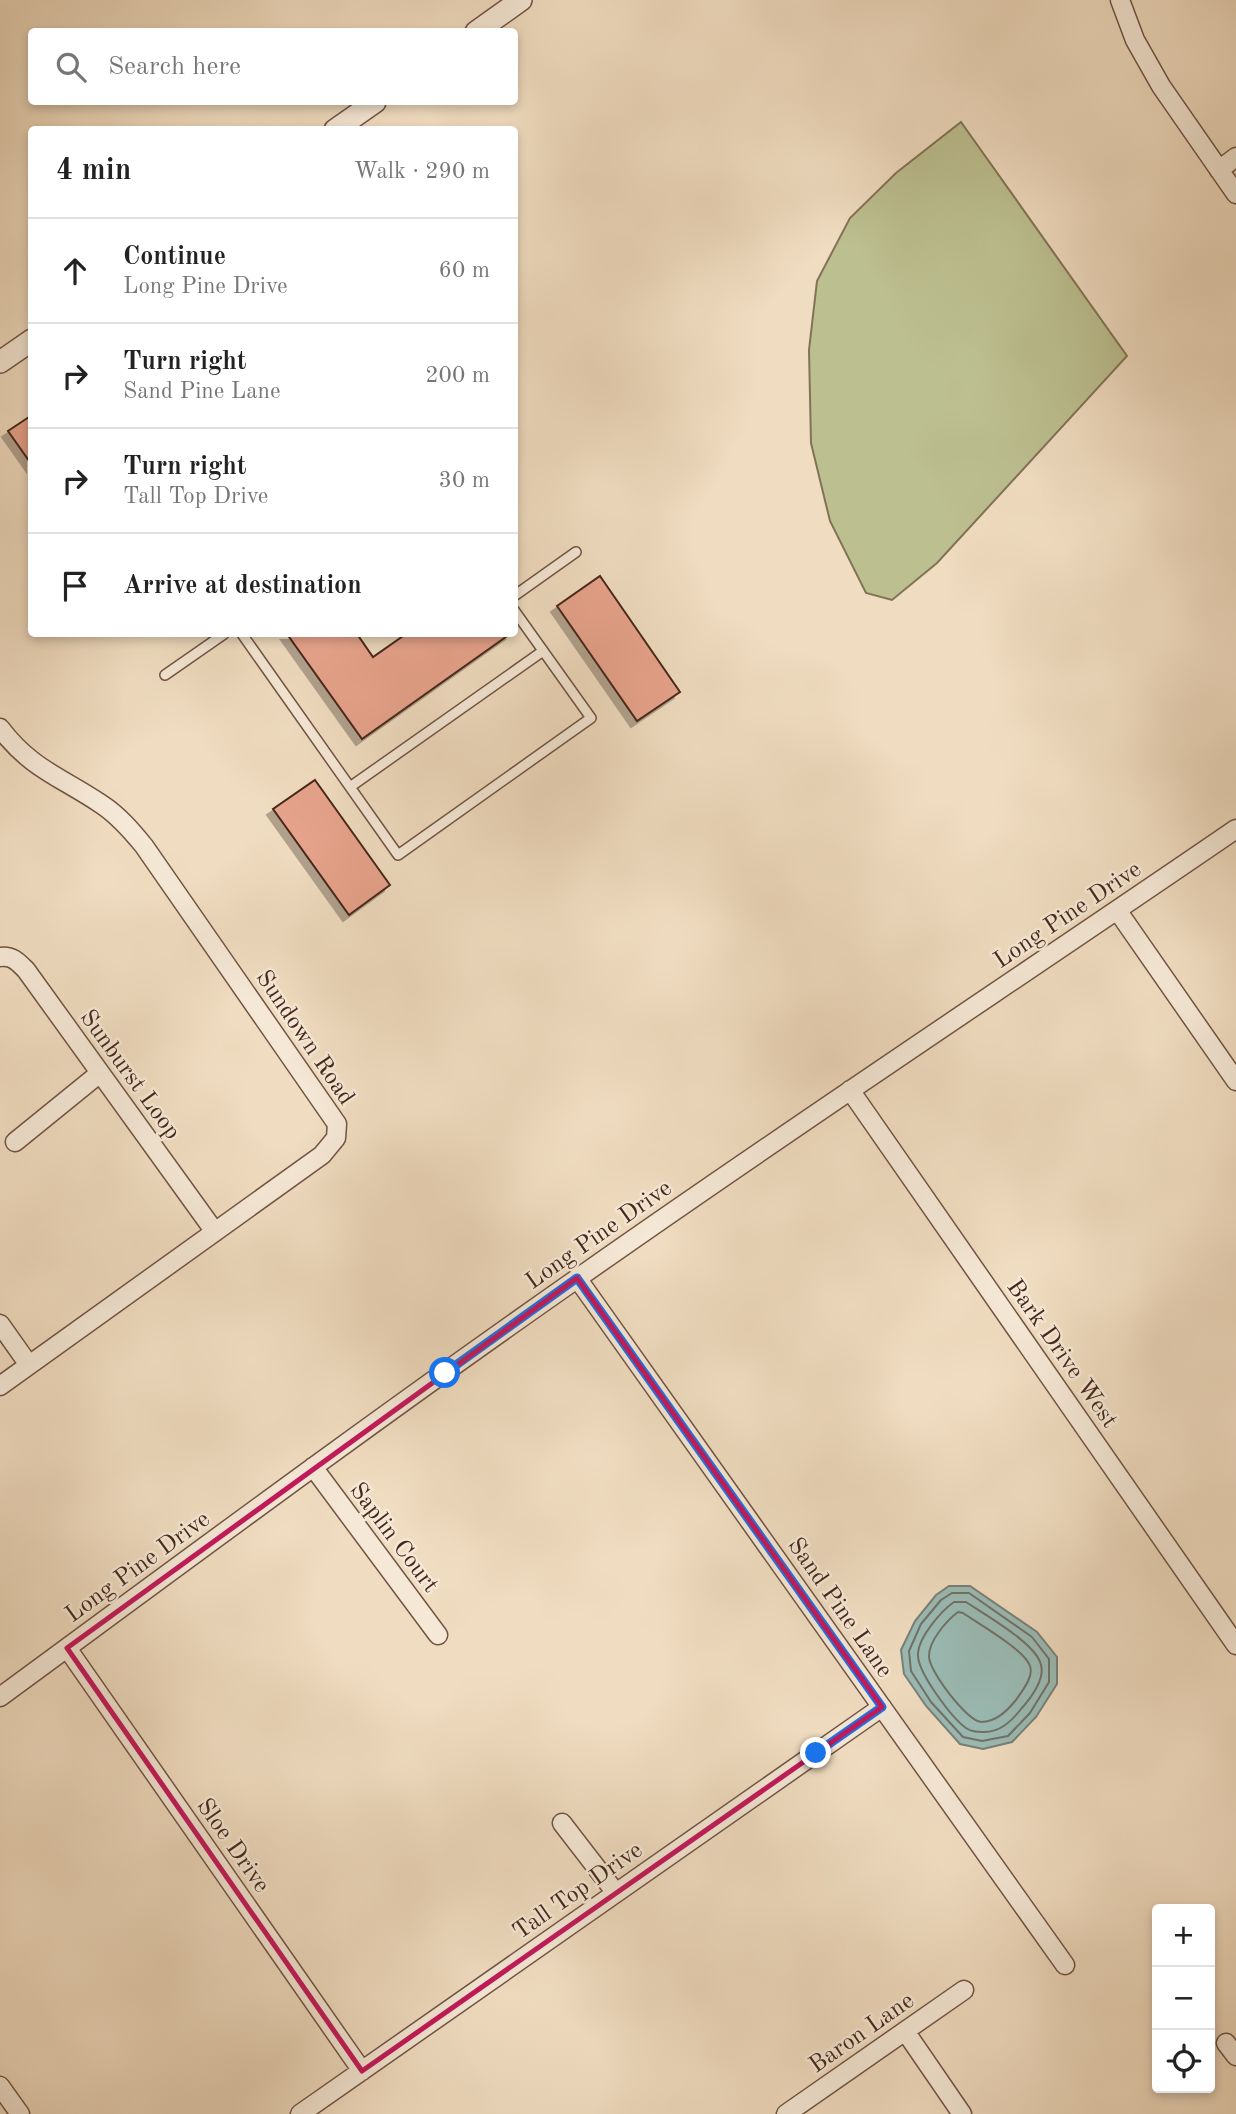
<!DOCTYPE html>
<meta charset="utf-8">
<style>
:root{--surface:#fff;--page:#f6f6f6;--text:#222;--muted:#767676;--line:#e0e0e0}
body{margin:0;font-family:"Old Standard TT",serif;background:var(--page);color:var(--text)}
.controls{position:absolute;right:21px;bottom:21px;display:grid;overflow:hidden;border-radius:7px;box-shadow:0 4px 10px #0003}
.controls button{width:63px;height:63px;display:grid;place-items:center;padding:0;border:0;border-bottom:2px solid var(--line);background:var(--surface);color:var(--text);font:35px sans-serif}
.stop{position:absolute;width:21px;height:21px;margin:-16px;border:5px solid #1a73e8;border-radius:50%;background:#fff}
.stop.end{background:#1a73e8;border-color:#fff;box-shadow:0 2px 7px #0008}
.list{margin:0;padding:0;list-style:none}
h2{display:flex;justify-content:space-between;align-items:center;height:91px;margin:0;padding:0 28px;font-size:30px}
h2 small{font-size:23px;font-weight:400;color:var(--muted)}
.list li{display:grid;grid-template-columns:46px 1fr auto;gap:21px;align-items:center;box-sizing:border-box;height:105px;padding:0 28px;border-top:2px solid var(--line)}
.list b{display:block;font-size:26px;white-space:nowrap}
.list p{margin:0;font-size:23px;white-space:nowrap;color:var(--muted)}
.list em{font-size:23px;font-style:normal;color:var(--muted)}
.icon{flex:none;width:38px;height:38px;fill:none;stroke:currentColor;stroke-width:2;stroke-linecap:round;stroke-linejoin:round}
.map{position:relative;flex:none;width:1236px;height:2114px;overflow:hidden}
.search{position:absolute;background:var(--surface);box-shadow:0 4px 10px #0003;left:28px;top:28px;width:490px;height:77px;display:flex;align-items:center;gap:18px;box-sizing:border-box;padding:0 24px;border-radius:7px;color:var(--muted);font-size:26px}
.panel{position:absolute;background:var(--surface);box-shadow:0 4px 10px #0003;left:28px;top:126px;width:490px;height:511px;border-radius:7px}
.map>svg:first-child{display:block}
.green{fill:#bcbf90;stroke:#827356;stroke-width:2}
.water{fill:#9abbb5;stroke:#798077;stroke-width:2}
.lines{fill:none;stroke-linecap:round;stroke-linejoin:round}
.shore{stroke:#707168;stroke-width:2}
.building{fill:#e7a38c;stroke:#47271b;stroke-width:2;filter:url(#shadow)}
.service-casing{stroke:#715444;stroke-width:12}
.minor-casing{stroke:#715444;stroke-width:21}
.tertiary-casing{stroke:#715444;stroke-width:24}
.service{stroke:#f5e8d6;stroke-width:9}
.minor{stroke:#f5e8d6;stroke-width:18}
.tertiary{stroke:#f5e8d6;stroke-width:21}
.route{stroke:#1a73e8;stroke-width:9}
.marked{fill:none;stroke:#c2185b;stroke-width:5;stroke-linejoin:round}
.labels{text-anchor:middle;stroke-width:5;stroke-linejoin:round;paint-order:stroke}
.street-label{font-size:24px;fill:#47271b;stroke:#f5e8d6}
</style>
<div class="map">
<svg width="1236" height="2114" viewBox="0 0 1236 2114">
<defs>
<filter id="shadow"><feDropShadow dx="-6" dy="6" stdDeviation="0" flood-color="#0004"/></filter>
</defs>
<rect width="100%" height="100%" fill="#f0dcc0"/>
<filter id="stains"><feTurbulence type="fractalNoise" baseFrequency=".00286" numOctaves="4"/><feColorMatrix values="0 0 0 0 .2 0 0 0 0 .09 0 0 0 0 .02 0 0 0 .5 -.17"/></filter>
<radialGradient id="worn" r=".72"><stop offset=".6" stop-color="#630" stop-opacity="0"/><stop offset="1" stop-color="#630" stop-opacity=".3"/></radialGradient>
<path class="green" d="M 961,122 L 1127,356 L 937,563 L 892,600 L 866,593 L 830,521 L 811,443 L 809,350 L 817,281 L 850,218 L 896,173 Z"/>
<path class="water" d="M 949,1586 L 970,1586 L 1037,1632 L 1057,1657 L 1057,1684 L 1036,1717 L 1012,1742 L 983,1749 L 960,1744 L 926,1706 L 904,1674 L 901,1650 L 915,1621 L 936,1595 Z"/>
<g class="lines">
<path class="shore" d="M 952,1593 L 969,1593 L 1032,1637 L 1049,1659 L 1049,1682 L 1030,1713 L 1008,1736 L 982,1741 L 963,1737 L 931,1702 L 911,1671 L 909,1651 L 921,1624 L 941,1600 Z
M 954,1602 L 966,1602 C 984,1614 1033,1642 1040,1662 C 1047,1677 1031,1698 1021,1709 C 1011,1722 999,1733 982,1732 C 977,1732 970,1731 966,1728 C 952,1718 916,1671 918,1653 C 919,1637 941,1611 954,1602 Z
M 958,1612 L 963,1613 C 977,1623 1025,1650 1030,1666 C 1034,1677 1022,1691 1016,1700 C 1007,1711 996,1722 981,1722 C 967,1721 928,1670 929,1656 C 929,1641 946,1621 958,1612 Z"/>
</g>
<path class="building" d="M 32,415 L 32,465 L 8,431 Z
M 600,576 L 680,692 L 637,721 L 557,606 Z
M 287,634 L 357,634 L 373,657 L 406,634 L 510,634 L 362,739 Z
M 315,780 L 390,885 L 349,915 L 273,809 Z"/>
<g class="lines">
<defs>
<path id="service" d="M 514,596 L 576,552
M 242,634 L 398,855 L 591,718 L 514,610
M 165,675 L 224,634
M 350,787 L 543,651"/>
<path id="minor" d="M 1120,0 L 1135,40 L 1161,86 L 1236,194
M 1219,170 L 1236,157
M 0,728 C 31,769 61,777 101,804 C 118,815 131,830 144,846 L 337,1124 L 336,1138 L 322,1155 L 0,1386
M 1117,910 L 1236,1081
M 0,957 C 12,955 18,962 26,970 L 215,1232
M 850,1090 L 1236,1645
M 15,1142 L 100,1073
M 577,1278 L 1065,1965
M 0,1324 L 29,1365
M 313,1467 L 438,1635
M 67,1648 L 362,2071
M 0,1697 C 192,1556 383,1414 578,1278 C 795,1125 1017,979 1236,829
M 562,1823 L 616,1893
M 905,2031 L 962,2114
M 1226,2043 L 1236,2056
M 0,2086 L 20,2114
M 300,2114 L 882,1707
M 786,2114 L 964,1990"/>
<path id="tertiary" d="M 476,32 L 521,0
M 335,130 L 375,102
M 0,362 L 32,340"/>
</defs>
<use href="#service" class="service-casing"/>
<use href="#minor" class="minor-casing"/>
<use href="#tertiary" class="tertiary-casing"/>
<use href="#service" class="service"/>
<use href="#minor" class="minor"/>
<use href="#tertiary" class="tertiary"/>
</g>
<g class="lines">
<path class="route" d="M 445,1373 L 577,1278 L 882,1707 L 816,1753"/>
</g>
<path class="marked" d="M 577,1278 L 882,1707 L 362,2071 L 67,1648 Z"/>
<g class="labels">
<g class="street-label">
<text transform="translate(1067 914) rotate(-34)" y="8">Long Pine Drive</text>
<text transform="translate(306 1037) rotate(56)" y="8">Sundown Road</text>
<text transform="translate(131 1074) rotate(54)" y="8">Sunburst Loop</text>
<text transform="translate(598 1234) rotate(-35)" y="8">Long Pine Drive</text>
<text transform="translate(1063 1353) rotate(55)" y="8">Bark Drive West</text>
<text transform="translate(395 1537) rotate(53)" y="8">Saplin Court</text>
<text transform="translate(137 1566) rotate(-36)" y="8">Long Pine Drive</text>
<text transform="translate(841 1607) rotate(55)" y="8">Sand Pine Lane</text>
<text transform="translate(234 1845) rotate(55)" y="8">Sloe Drive</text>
<text transform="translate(577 1890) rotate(-35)" y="8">Tall Top Drive</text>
<text transform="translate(861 2032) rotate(-35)" y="8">Baron Lane</text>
</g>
</g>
<rect width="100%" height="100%" filter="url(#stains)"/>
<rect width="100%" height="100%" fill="url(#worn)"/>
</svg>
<div class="controls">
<button>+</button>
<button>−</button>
<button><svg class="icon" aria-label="locate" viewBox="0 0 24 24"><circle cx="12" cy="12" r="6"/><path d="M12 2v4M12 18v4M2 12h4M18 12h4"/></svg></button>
</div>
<div class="stop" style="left:445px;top:1373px"></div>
<div class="stop end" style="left:816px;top:1753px"></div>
<div class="search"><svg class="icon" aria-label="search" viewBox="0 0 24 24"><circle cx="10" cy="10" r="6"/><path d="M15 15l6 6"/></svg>Search here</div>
<section class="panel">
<h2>4 min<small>Walk · 290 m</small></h2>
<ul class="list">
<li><svg class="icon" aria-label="ahead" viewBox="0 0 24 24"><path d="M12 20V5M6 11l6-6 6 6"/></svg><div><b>Continue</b><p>Long Pine Drive</p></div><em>60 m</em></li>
<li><svg class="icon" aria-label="right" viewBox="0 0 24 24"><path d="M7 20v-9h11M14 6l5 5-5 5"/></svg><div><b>Turn right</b><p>Sand Pine Lane</p></div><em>200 m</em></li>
<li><svg class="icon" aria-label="right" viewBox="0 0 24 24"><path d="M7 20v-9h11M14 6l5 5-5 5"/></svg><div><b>Turn right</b><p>Tall Top Drive</p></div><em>30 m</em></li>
<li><svg class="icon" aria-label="arrive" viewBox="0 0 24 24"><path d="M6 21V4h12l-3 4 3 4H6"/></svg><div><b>Arrive at destination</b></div></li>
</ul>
</section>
</div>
